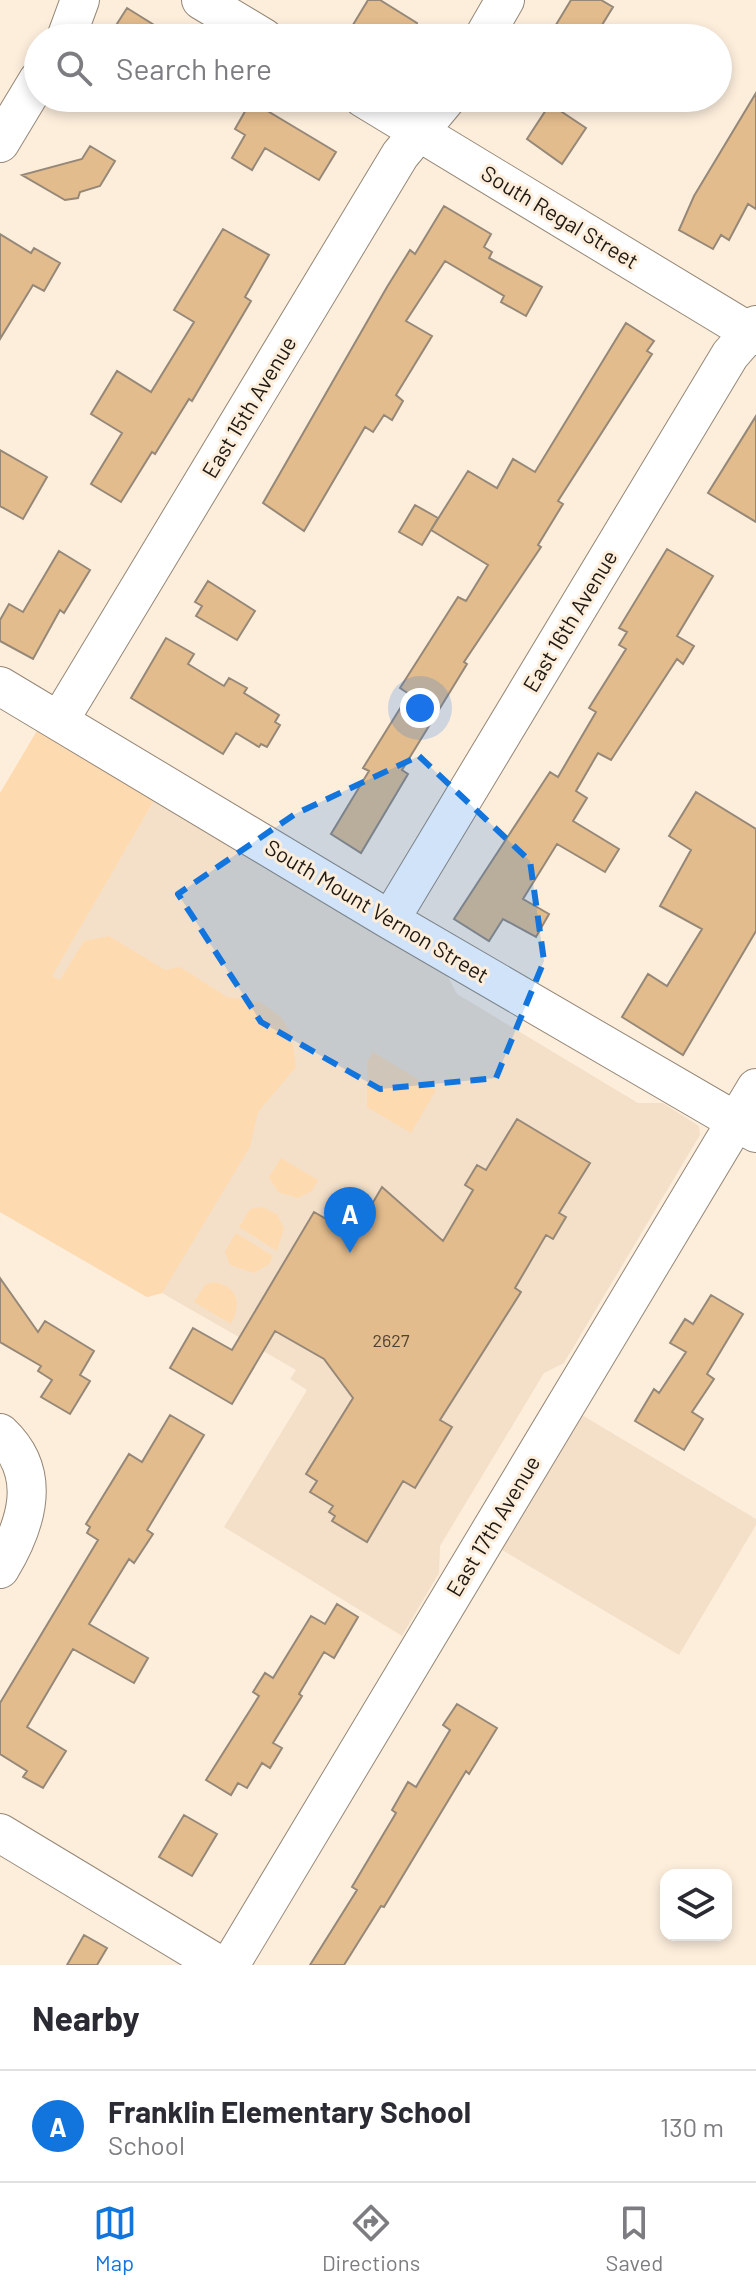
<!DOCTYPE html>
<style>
:root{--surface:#fff;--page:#f7f7f7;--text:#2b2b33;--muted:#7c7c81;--line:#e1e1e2;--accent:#1274dd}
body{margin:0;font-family:Barlow,sans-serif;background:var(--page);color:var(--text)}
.controls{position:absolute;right:24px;bottom:24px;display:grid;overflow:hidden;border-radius:16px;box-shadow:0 4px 12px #0003}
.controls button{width:72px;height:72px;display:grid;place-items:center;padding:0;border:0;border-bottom:2px solid var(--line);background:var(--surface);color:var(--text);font:40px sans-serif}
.you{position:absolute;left:420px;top:708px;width:28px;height:28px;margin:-20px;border:6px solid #fff;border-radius:50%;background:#1a73e8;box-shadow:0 0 0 12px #1a73e833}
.badge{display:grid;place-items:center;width:52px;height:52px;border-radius:50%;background:var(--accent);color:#fff;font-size:26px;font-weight:700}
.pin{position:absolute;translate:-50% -66px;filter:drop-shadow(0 2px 4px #0008)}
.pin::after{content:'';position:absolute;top:42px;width:28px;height:24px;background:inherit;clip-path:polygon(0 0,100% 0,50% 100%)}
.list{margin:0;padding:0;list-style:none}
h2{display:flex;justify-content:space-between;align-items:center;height:104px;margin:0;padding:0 32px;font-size:34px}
h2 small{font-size:26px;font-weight:400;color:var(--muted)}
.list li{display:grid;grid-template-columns:52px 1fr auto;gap:24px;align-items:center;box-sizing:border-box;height:112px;padding:0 32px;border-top:2px solid var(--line)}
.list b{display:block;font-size:30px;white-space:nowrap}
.list p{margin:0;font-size:26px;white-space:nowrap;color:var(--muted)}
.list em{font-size:26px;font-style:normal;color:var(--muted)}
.icon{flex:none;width:44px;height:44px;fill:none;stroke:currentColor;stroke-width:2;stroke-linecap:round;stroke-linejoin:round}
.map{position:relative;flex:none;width:756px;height:1965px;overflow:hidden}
.search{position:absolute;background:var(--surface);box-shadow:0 4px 12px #0003;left:24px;right:24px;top:24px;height:88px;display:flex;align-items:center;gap:20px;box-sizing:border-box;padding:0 28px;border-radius:44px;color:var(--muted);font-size:30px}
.sheet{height:216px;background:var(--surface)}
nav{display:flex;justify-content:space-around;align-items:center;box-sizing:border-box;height:112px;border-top:2px solid var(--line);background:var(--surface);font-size:22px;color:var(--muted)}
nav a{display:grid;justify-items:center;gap:4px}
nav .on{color:var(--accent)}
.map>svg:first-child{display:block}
.built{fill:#f4e0c8}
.green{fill:#fedab0}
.building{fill:#e3bc8d;stroke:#968878;stroke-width:2}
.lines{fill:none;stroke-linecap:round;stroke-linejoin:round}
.minor-casing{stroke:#958777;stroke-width:40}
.minor{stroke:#fff;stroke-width:38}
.marked{fill:#1274dd;fill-opacity:0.2;stroke:#1274dd;stroke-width:6;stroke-dasharray:16 10;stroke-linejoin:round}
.labels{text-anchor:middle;stroke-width:6;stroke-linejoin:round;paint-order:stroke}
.number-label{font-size:18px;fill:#504232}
.street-label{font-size:22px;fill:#1f1913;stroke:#fdeedc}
</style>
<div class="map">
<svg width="756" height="1965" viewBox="0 0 756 1965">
<rect width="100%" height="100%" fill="#fdeedc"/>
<path class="built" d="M 155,799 L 447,975 L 457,994 L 638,1103 L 663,1103 L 699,1126 L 700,1135 L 564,1363 L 544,1373 L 440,1546 L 439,1573 L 402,1636 L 224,1527 L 307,1390 L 290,1379 L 296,1370 L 162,1293 L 147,1297 L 0,1212 L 0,1064 Z
M 577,1412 L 756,1519 L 756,1525 L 679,1655 L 497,1547 Z"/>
<path class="green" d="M 38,729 L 155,799 L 52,976 L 60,980 L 84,941 L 109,936 L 165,970 L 180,967 L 227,997 L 260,1002 L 281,1017 L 291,1033 L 296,1067 L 258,1112 L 250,1147 L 162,1293 L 147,1297 L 0,1212 L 0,793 Z
M 373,1052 L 436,1090 L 411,1133 L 367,1107 L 367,1062 Z
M 281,1158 L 318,1180 L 312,1191 L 298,1198 L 278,1192 L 269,1177 Z
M 262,1207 L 277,1214 L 284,1228 L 277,1251 L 239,1227 L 250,1209 Z
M 236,1233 L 273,1256 L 269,1264 L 254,1273 L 230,1265 L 225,1251 Z
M 213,1282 C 238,1286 242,1303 231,1324 L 194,1302 L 205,1285 Z"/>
<path class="building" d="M 368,0 L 380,0 L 417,23 L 408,38 L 345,38 Z
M 571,0 L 601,0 L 613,7 L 594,38 L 548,38 Z
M 127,8 L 175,38 L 108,38 Z
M 756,93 L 756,209 L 748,204 L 729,240 L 721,235 L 713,249 L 679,230 L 694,196 Z
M 251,101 L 336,152 L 319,180 L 265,148 L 252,170 L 232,158 L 245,135 L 235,129 Z
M 550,104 L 586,128 L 562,164 L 527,139 Z
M 90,146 L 115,161 L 100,186 L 80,192 L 78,198 L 65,200 L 22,175 L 82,159 Z
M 444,206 L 491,234 L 484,247 L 492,252 L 489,258 L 542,287 L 526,316 L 501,302 L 504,296 L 445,261 L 406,321 L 432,336 L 396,395 L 403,401 L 392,420 L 384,415 L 373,432 L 365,427 L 304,531 L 263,503 L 387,287 L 410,250 L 415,254 Z
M 223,229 L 269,255 L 245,297 L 251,301 L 192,401 L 189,399 L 155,454 L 152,452 L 121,502 L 91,484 L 122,433 L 91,414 L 117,371 L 151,392 L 194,322 L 174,310 Z
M 0,234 L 31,253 L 34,248 L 60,263 L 44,291 L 33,285 L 0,339 Z
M 626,323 L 654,341 L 647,351 L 652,354 L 558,501 L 563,504 L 538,545 L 541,547 L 464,662 L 467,664 L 402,770 L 408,774 L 361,853 L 331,834 L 369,771 L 363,768 L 409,694 L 400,688 L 458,597 L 466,601 L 488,565 L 431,530 L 468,471 L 497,488 L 513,459 L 535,472 Z
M 756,416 L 756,522 L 708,493 Z
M 0,450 L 47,477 L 23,519 L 0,506 Z
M 415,505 L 438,518 L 422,545 L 399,532 Z
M 667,549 L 713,576 L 677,636 L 694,646 L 683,664 L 677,659 L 611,760 L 598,753 L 576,791 L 587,798 L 573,821 L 619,849 L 605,872 L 557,844 L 523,899 L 549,914 L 536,937 L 503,919 L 489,941 L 454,919 L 550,772 L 558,777 L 596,712 L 589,708 L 626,649 L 619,645 L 627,632 L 619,628 Z
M 59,551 L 90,570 L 64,613 L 60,610 L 33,659 L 0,641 L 0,620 L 9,604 L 23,612 Z
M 208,581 L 255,611 L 237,640 L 196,616 L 202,606 L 195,602 Z
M 166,638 L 194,654 L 188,664 L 224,686 L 229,678 L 247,688 L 244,693 L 279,715 L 275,722 L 280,725 L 267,747 L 261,744 L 259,747 L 236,733 L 223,754 L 131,698 Z
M 696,792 L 756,829 L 756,931 L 683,1055 L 622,1017 L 648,974 L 667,986 L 702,929 L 660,906 L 691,850 L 669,836 Z
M 517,1119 L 590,1163 L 559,1213 L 566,1217 L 553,1239 L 546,1235 L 515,1288 L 521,1292 L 440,1420 L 452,1427 L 415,1488 L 403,1481 L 367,1542 L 332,1521 L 335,1516 L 329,1512 L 333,1506 L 310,1492 L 317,1481 L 306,1474 L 353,1398 L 324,1359 L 275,1331 L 232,1404 L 170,1368 L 193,1328 L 232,1350 L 314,1212 L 354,1235 L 382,1187 L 443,1241 L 473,1190 L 465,1185 L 477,1165 L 486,1170 Z
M 0,1278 L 38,1332 L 45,1321 L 94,1351 L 80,1375 L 90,1381 L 70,1414 L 41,1397 L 52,1380 L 38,1371 L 41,1366 L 0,1342 Z
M 711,1295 L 743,1314 L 707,1374 L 714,1379 L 692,1412 L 703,1419 L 684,1450 L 635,1421 L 654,1389 L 659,1393 L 686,1352 L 670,1343 L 685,1319 L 693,1324 Z
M 170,1415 L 204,1435 L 147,1530 L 153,1534 L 134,1563 L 129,1559 L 89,1624 L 148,1658 L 134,1683 L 73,1649 L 27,1727 L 66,1751 L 43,1788 L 23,1777 L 27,1771 L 0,1754 L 0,1703 L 98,1540 L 87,1533 L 90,1527 L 86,1524 L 129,1454 L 142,1462 Z
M 337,1604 L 358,1617 L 334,1658 L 324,1652 L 299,1694 L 302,1696 L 273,1743 L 282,1748 L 270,1768 L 262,1763 L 247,1788 L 238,1783 L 231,1795 L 206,1780 L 259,1696 L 253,1692 L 265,1673 L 273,1678 L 311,1616 L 325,1624 Z
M 457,1704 L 497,1728 L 469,1774 L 466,1771 L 384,1907 L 381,1906 L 344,1965 L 310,1965 L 357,1890 L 352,1887 L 396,1813 L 392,1810 L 408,1782 L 416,1787 L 450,1730 L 443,1725 Z
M 184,1815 L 217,1834 L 192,1876 L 159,1857 Z
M 84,1935 L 107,1948 L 97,1965 L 67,1965 Z"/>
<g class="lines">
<defs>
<path id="minor" d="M 201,0 L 264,38
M 66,38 L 80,0
M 483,38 L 505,0
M 363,98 L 756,336
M 0,143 L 38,80
M 0,686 L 390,920 L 756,1133
M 59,721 L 400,155 L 447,98
M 390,920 L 730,355 L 756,325
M 0,1433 C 44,1474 26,1526 0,1569
M 0,1833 L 219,1965
M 230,1965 L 756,1088"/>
</defs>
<use href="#minor" class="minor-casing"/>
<use href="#minor" class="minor"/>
</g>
<path class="marked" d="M 419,756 L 530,861 L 544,961 L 496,1078 L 380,1089 L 261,1022 L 178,894 L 295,814 Z"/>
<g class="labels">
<g class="number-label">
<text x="391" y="1347">2627</text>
</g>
<g class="street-label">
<text transform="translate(560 217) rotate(31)" y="8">South Regal Street</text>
<text transform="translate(249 407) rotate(-59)" y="8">East 15th Avenue</text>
<text transform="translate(570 621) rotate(-59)" y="8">East 16th Avenue</text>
<text transform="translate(377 911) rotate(31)" y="8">South Mount Vernon Street</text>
<text transform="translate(493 1526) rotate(-59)" y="8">East 17th Avenue</text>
</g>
</g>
</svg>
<div class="controls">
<button><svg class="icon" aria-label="layers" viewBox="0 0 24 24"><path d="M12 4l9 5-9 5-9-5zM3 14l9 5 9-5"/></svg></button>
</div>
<div class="you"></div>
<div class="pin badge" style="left:350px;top:1253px">A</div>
<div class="search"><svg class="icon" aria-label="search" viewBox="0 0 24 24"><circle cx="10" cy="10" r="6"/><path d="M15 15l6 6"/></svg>Search here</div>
</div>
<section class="sheet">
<h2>Nearby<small></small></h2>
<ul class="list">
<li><span class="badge">A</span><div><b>Franklin Elementary School</b><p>School</p></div><em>130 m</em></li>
</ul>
</section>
<nav>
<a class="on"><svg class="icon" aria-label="map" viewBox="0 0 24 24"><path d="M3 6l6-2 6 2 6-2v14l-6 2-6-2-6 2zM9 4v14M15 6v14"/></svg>Map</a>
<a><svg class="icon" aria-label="directions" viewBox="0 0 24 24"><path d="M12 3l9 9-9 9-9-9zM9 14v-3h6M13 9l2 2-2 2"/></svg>Directions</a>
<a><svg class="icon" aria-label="saved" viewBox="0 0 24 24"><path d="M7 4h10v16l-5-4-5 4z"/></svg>Saved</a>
</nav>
